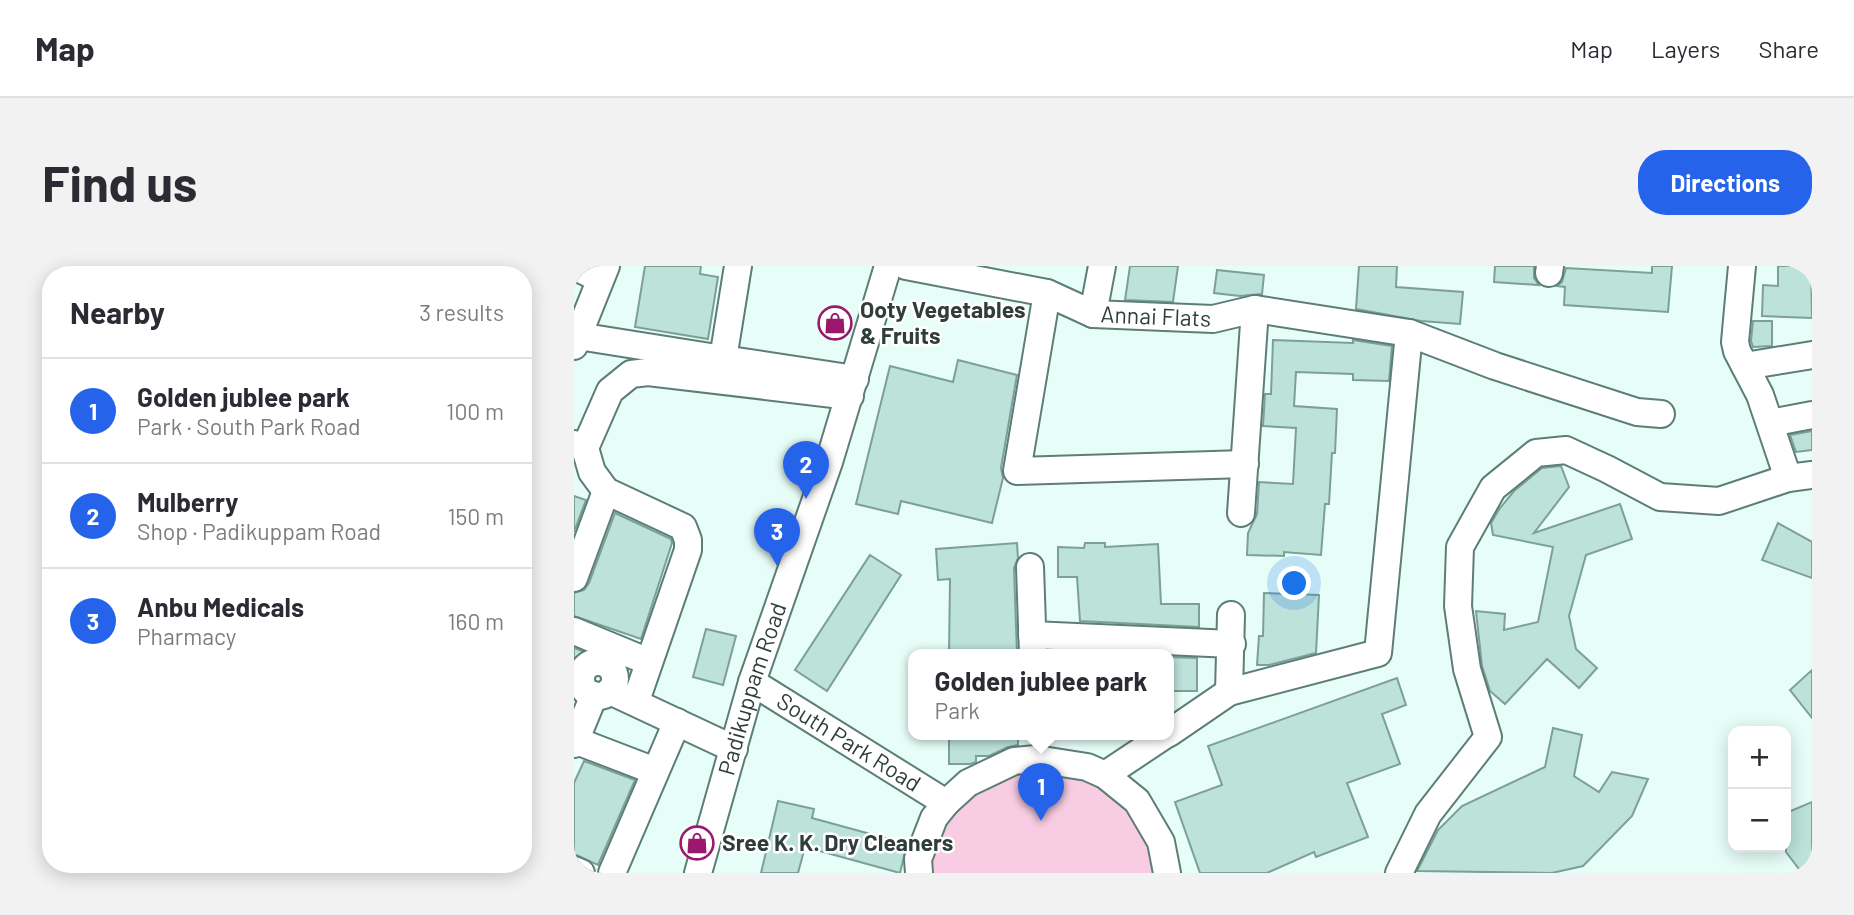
<!DOCTYPE html>
<meta charset="utf-8">
<style>
:root{--surface:#fff;--page:#f2f2f3;--text:#2b2b33;--muted:#7c7c81;--line:#e1e1e2;--accent:#2563eb}
body{margin:0;font-family:Barlow,sans-serif;background:var(--page);color:var(--text)}
.controls{position:absolute;right:21px;bottom:21px;display:grid;overflow:hidden;border-radius:14px;box-shadow:0 4px 18px #0003}
.controls button{width:63px;height:63px;display:grid;place-items:center;padding:0;border:0;border-bottom:2px solid var(--line);background:var(--surface);color:var(--text);font:35px sans-serif}
.you{position:absolute;left:721px;top:318px;width:24px;height:24px;margin:-18px;border:5px solid #fff;border-radius:50%;background:#1a73e8;box-shadow:0 0 0 10px #1a73e833}
.badge{display:grid;place-items:center;width:46px;height:46px;border-radius:50%;background:var(--accent);color:#fff;font-size:23px;font-weight:700}
.pin{position:absolute;translate:-50% -58px;filter:drop-shadow(0 2px 4px #0008)}
.pin::after{content:'';position:absolute;top:37px;width:24px;height:21px;background:inherit;clip-path:polygon(0 0,100% 0,50% 100%)}
.popup{position:absolute;left:334px;top:383px;width:266px;height:91px;box-sizing:border-box;display:grid;place-content:center;border-radius:14px;background:var(--surface);filter:drop-shadow(0 2px 5px #0005);font-size:23px;white-space:nowrap;color:var(--muted)}
.popup b{font-size:26px;color:var(--text)}
.popup::after{content:'';position:absolute;left:50%;top:100%;margin-left:-14px;border:14px solid transparent;border-top-color:var(--surface)}
.list{margin:0;padding:0;list-style:none}
h2{display:flex;justify-content:space-between;align-items:center;height:91px;margin:0;padding:0 28px;font-size:30px}
h2 small{font-size:23px;font-weight:400;color:var(--muted)}
.list li{display:grid;grid-template-columns:46px 1fr auto;gap:21px;align-items:center;box-sizing:border-box;height:105px;padding:0 28px;border-top:2px solid var(--line)}
.list b{display:block;font-size:26px;white-space:nowrap}
.list p{margin:0;font-size:23px;white-space:nowrap;color:var(--muted)}
.list em{font-size:23px;font-style:normal;color:var(--muted)}
.map{position:relative;flex:none;width:1238px;height:607px;overflow:hidden;border-radius:28px}
header{display:flex;align-items:center;gap:42px;box-sizing:border-box;height:98px;padding:0 35px;background:var(--surface);border-bottom:2px solid var(--line)}
header strong{font-size:33px}
nav{display:flex;gap:38px;margin-inline-start:auto;font-size:24px}
.intro{display:flex;align-items:center;justify-content:space-between;box-sizing:border-box;height:168px;padding:0 42px}
h1{margin:0;font-size:49px}
.button{padding:18px 32px;border-radius:28px;background:var(--accent);color:#fff;font-size:24px;font-weight:700}
main{display:flex;gap:42px;padding:0 42px}
aside{flex:1;background:var(--surface);border-radius:28px;box-shadow:0 4px 18px #0003}
.map>svg:first-child{display:block}
.green{fill:#f8cce2}
.building{fill:#bce2d9;stroke:#7c9f97;stroke-width:2}
.lines{fill:none;stroke-linecap:round;stroke-linejoin:round}
.minor-casing{stroke:#5c7e77;stroke-width:30}
.minor{stroke:#fff;stroke-width:26}
.labels{text-anchor:middle;stroke-width:5;stroke-linejoin:round;paint-order:stroke}
.poi-label{font-size:23px;font-weight:bold;fill:#2f3e3b;stroke:#fff;text-anchor:start}
.street-label{font-size:23px;fill:#2f3e3b;stroke:#fff}
</style>
<header>
<strong>Map</strong>
<nav><a>Map</a><a>Layers</a><a>Share</a></nav>
</header>
<div class="intro"><h1>Find us</h1><a class="button">Directions</a></div>
<main>
<aside>
<h2>Nearby<small>3 results</small></h2>
<ul class="list">
<li><span class="badge">1</span><div><b>Golden jublee park</b><p>Park · South Park Road</p></div><em>100 m</em></li>
<li><span class="badge">2</span><div><b>Mulberry</b><p>Shop · Padikuppam Road</p></div><em>150 m</em></li>
<li><span class="badge">3</span><div><b>Anbu Medicals</b><p>Pharmacy</p></div><em>160 m</em></li>
</ul>
</aside>
<div class="map">
<svg width="1238" height="607" viewBox="0 0 1238 607">
<rect width="100%" height="100%" fill="#e7fdf8"/>
<path class="green" d="M 462,504 L 507,511 L 544,534 L 570,570 L 579,607 L 355,607 L 360,578 L 383,540 L 419,514 Z"/>
<path class="building" d="M 71,0 L 127,0 L 126,8 L 144,11 L 134,73 L 61,61 Z
M 556,0 L 604,0 L 599,36 L 551,34 Z
M 785,0 L 823,0 L 822,21 L 889,26 L 886,58 L 847,55 L 782,43 Z
M 921,0 L 960,0 L 960,12 L 965,19 L 920,16 Z
M 1078,0 L 1098,0 L 1094,46 L 990,39 L 991,21 L 983,20 L 988,16 L 992,2 L 1078,7 Z
M 1204,0 L 1237,0 L 1238,52 L 1188,50 L 1189,19 L 1204,20 Z
M 643,4 L 690,9 L 688,28 L 666,30 L 640,27 Z
M 1179,55 L 1198,55 L 1198,80 L 1179,81 L 1177,75 Z
M 699,74 L 779,77 L 779,74 L 818,80 L 815,115 L 779,114 L 779,108 L 722,106 L 720,140 L 763,143 L 761,187 L 758,187 L 755,238 L 751,238 L 747,289 L 710,286 L 710,290 L 673,289 L 674,267 L 683,248 L 685,216 L 719,218 L 722,162 L 689,160 L 691,128 L 697,128 Z
M 384,94 L 443,109 L 427,202 L 429,212 L 418,257 L 327,235 L 324,248 L 282,238 L 316,100 L 379,116 Z
M 1238,165 L 1238,184 L 1222,186 L 1216,169 Z
M 987,200 L 995,221 L 960,267 L 1046,238 L 1058,273 L 1012,289 L 995,350 L 1002,383 L 1023,402 L 1005,422 L 973,393 L 931,438 L 916,425 L 908,400 L 902,345 L 931,348 L 930,364 L 964,356 L 979,281 L 919,269 L 917,257 L 926,242 L 940,225 L 968,202 Z
M 0,230 L 12,234 L 0,266 Z
M 41,247 L 97,273 L 98,277 L 67,373 L 0,350 L 0,327 L 10,324 L 15,317 Z
M 1204,257 L 1238,276 L 1238,312 L 1188,294 Z
M 443,277 L 444,292 L 440,302 L 443,389 L 375,389 L 376,313 L 364,314 L 362,283 Z
M 511,277 L 531,277 L 531,281 L 584,278 L 587,338 L 625,338 L 625,361 L 506,355 L 503,311 L 484,311 L 484,281 L 510,282 Z
M 296,289 L 327,309 L 253,425 L 221,404 Z
M 690,327 L 745,329 L 742,387 L 695,399 L 683,399 L 685,370 L 689,370 Z
M 132,363 L 162,370 L 149,419 L 119,411 Z
M 0,382 L 13,387 L 1,418 L 0,418 Z
M 595,391 L 623,392 L 623,425 L 595,425 Z
M 1238,404 L 1238,452 L 1216,424 Z
M 823,412 L 832,439 L 808,448 L 826,498 L 773,517 L 794,571 L 742,591 L 740,586 L 693,607 L 626,607 L 601,536 L 648,519 L 634,480 Z
M 979,462 L 1008,469 L 1000,510 L 1025,526 L 1038,506 L 1074,513 L 1058,550 L 1009,600 L 978,607 L 843,605 L 864,564 L 888,540 L 971,501 Z
M 375,469 L 444,469 L 444,479 L 434,481 L 415,490 L 402,490 L 402,496 L 396,498 L 375,498 Z
M 10,495 L 61,514 L 24,599 L 0,588 L 0,517 Z
M 204,535 L 240,543 L 238,552 L 333,578 L 326,607 L 231,581 L 224,607 L 187,607 Z
M 1238,536 L 1238,607 L 1228,607 L 1212,586 L 1212,547 Z"/>
<g class="lines">
<defs>
<g id="minor">
<path d="M 0,0 L 26,13"/>
<path id="s1" d="M 332,0 L 473,27 L 519,48 L 639,53 L 681,43 L 835,67 L 921,100 L 1063,146 L 1087,148"/>
<path d="M 1168,0 L 1161,76 L 1163,85 L 1186,129 L 1214,212"/>
<path d="M 975,7 L 976,0"/>
<path d="M 473,27 L 443,205 L 671,198"/>
<path d="M 519,48 L 528,0"/>
<path d="M 4,70 L 149,93 L 164,0"/>
<path d="M 0,80 L 32,0"/>
<path d="M 149,93 L 281,113"/>
<path d="M 1171,100 L 1238,89"/>
<path d="M 1196,157 L 1238,149"/>
<path d="M 0,178 L 11,182 L 36,125 L 57,108 L 74,106 L 276,130"/>
<path d="M 11,182 L 18,206 L 32,225 L 109,261 L 114,274 L 114,284 L 65,426"/>
<path d="M 667,247 L 681,43"/>
<path d="M 456,301 L 459,389"/>
<path d="M 0,312 L 32,225"/>
<path d="M 0,365 L 75,396"/>
<path d="M 458,369 L 658,378"/>
<circle cx="24" cy="413" r="17"/>
<path id="s2" d="M 178,416 L 372,537"/>
<path d="M 36,425 L 160,483"/>
<path d="M 655,426 L 657,349"/>
<path d="M 595,467 L 655,426 L 804,387 L 835,67"/>
<path d="M 0,474 L 81,505"/>
<path d="M 0,478 L 20,429"/>
<path d="M 531,509 L 591,469"/>
<path d="M 0,604 L 7,607"/>
<path d="M 38,607 L 103,456"/>
<path id="s3" d="M 124,607 L 178,416 L 255,196 L 314,0"/>
<path d="M 345,607 L 344,593 L 360,552 L 372,537 L 394,517 L 440,495 L 462,493 L 513,501 L 531,509 L 563,535 L 587,576 L 593,607"/>
<path d="M 825,607 L 854,548 L 914,471 L 893,403 L 884,340 L 886,281 L 919,222 L 962,187 L 992,184 L 1033,203 L 1086,231 L 1145,235 L 1214,212 L 1238,209"/>
</g>
</defs>
<use href="#minor" class="minor-casing"/>
<use href="#minor" class="minor"/>
</g>
<defs>
<symbol id="shop-ring" viewBox="-11 -11 22 22"><circle r="9.5" fill="#fff" stroke="#9b196d" stroke-width="1.5"/><path d="M-5-2.5h2.3a2.7 3.5 0 0 1 5.4 0H5L5.5 6h-11ZM-1.5-2.5h3a1.5 2.3 0 0 0-3 0Z" fill="#9b196d"/></symbol>
</defs>
<g fill-rule="evenodd">
<use href="#shop-ring" x="242" y="38" width="38" height="38"/>
<use href="#shop-ring" x="104" y="558" width="38" height="38"/>
</g>
<g class="labels">
<g class="poi-label">
<text x="286" y="52">Ooty Vegetables<tspan x="286" dy="26">&amp; Fruits</tspan></text>
<text x="148" y="585">Sree K. K. Dry Cleaners</text>
</g>
<g class="street-label">
<text dy="8" stroke="none"><textPath href="#s1" startOffset="257">Annai Flats</textPath></text>
<text dy="8" stroke="none"><textPath href="#s3" startOffset="192">Padikuppam Road</textPath></text>
<text dy="8" stroke="none"><textPath href="#s2" startOffset="114">South Park Road</textPath></text>
</g>
</g>
</svg>
<div class="controls">
<button>+</button>
<button>−</button>
</div>
<div class="you"></div>
<div class="pin badge" style="left:467px;top:555px">1</div>
<div class="popup"><b>Golden jublee park</b>Park</div>
<div class="pin badge" style="left:232px;top:233px">2</div>
<div class="pin badge" style="left:203px;top:300px">3</div>
</div>
</main>
